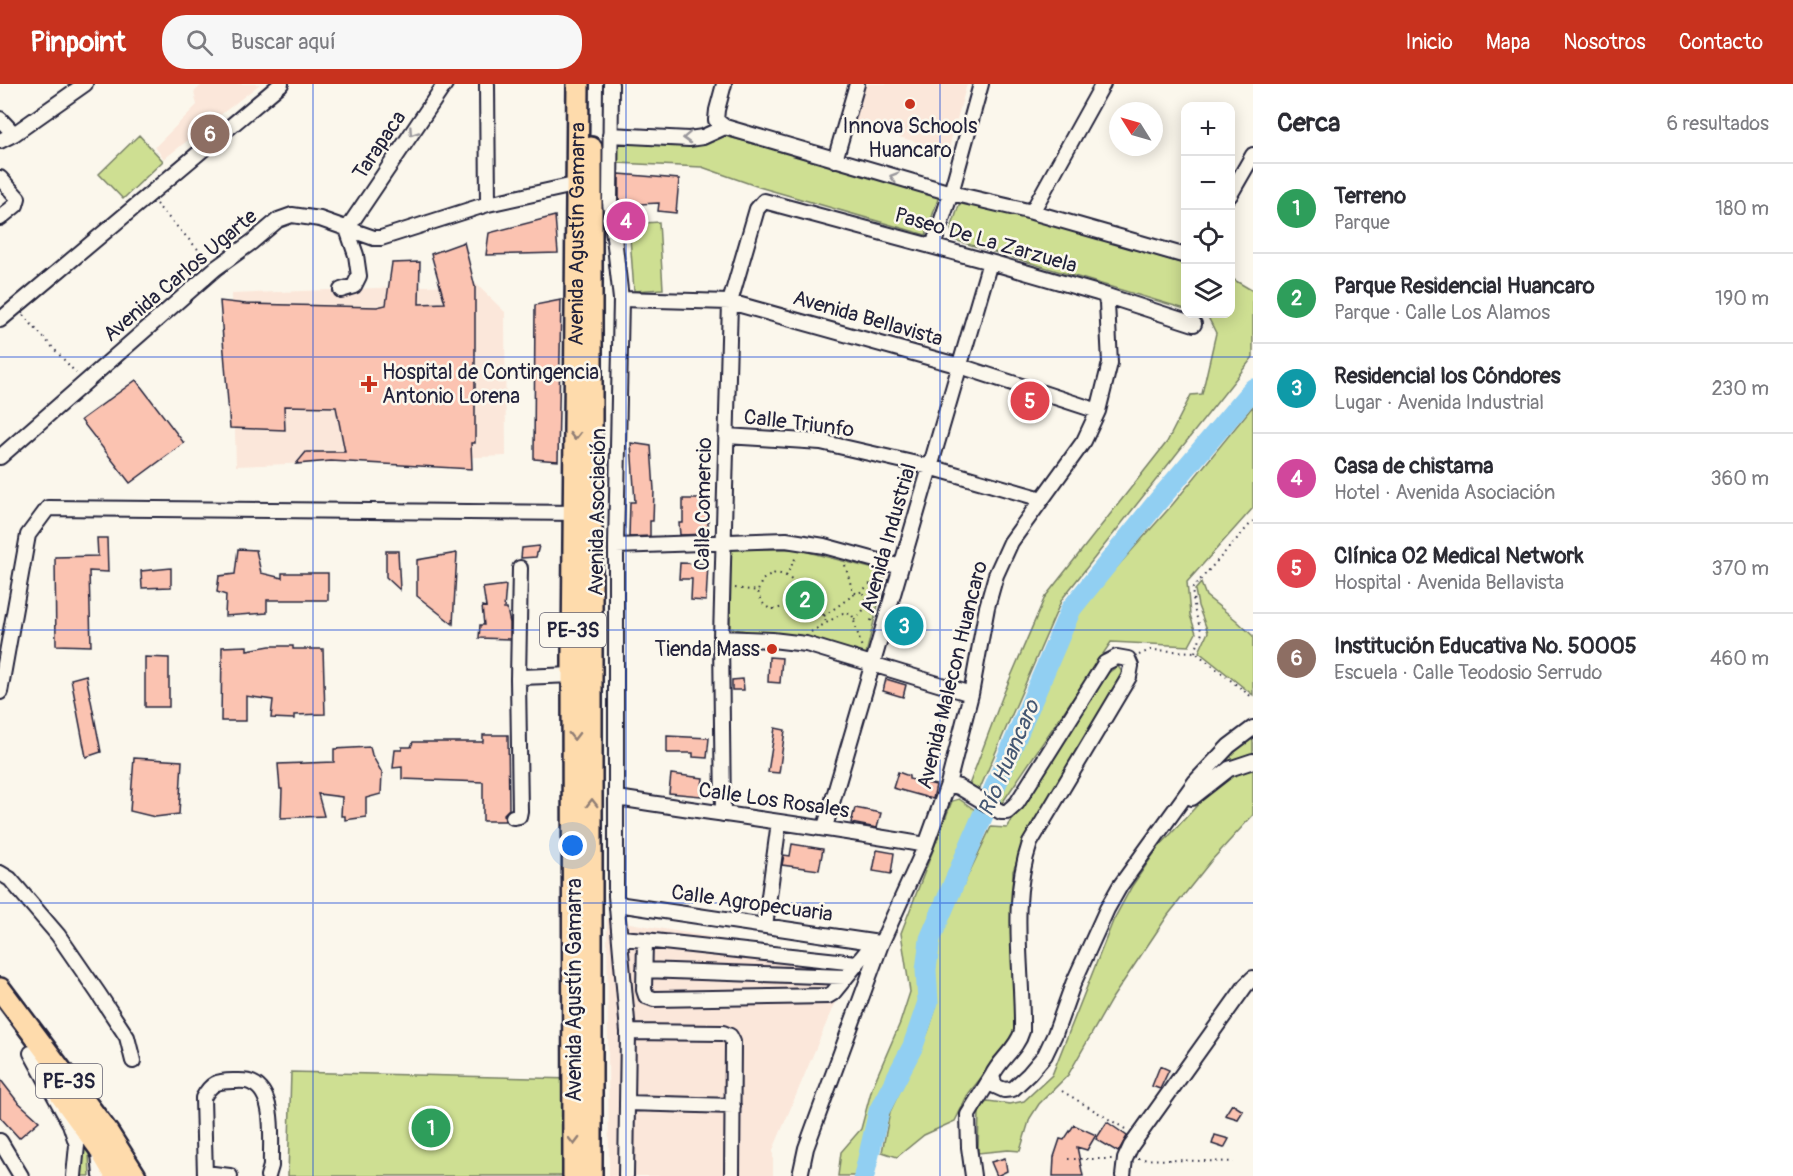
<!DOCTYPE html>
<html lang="es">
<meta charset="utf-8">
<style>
:root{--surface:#fff;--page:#f7f7f7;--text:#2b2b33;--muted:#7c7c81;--line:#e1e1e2;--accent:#c8321e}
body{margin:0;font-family:Pangolin,sans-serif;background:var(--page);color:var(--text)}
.controls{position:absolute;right:18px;top:18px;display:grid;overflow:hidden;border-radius:12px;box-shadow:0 3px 15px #0003}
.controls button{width:54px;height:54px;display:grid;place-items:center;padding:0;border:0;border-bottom:2px solid var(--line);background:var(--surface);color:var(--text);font:30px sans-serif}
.compass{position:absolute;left:1109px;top:18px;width:54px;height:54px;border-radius:50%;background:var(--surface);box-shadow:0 3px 15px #0003;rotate:307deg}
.you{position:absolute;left:573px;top:762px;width:21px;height:21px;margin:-15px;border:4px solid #fff;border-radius:50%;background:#1a73e8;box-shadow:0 0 0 9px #1a73e833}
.badge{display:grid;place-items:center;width:39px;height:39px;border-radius:50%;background:var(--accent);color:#fff;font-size:20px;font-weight:700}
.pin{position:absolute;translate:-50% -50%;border:3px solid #fff;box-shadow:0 2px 6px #0006}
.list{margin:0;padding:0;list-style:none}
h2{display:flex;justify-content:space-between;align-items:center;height:78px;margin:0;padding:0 24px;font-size:26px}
h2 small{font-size:20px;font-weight:400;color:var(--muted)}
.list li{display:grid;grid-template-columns:39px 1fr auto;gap:18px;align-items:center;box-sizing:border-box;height:90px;padding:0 24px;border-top:2px solid var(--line)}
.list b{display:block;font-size:22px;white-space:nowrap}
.list p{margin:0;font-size:20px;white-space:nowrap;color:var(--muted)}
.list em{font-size:20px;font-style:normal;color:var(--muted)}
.icon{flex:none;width:33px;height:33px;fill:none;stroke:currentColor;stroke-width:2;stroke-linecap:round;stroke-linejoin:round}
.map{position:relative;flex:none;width:1253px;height:1092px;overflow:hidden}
header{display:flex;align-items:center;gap:36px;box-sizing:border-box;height:84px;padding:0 30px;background:var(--accent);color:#fff}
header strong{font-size:28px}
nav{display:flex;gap:33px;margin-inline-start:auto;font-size:21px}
.search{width:420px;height:54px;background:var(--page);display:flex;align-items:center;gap:15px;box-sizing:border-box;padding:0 21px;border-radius:24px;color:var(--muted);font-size:22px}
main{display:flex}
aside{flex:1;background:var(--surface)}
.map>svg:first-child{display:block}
.built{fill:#fbe7da}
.green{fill:#cedf92;stroke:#788066;stroke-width:1.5}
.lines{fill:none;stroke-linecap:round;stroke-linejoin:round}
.river{stroke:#91cff2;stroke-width:21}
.building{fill:#fbc3b1;stroke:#22223b;stroke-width:1.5}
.minor-casing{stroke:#22223b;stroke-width:18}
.highway-casing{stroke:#22223b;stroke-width:26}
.path{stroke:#22223b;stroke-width:2;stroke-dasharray:1.5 4.5;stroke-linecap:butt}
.minor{stroke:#fbf7ec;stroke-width:14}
.highway{stroke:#fedbac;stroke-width:21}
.oneway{stroke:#99979c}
.oneway2{stroke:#907e74}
.grid{fill:none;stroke:#1d4ed8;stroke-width:1.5;stroke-opacity:0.55}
.poi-dot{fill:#c8321e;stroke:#fbf7ec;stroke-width:2}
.labels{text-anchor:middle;stroke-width:5;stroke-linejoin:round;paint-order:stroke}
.shield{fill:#fbf7ec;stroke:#636270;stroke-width:1.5}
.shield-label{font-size:20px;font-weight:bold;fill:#22223b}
.poi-label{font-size:21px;fill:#22223b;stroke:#fbf7ec}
.street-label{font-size:21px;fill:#22223b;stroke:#fbf7ec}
.water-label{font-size:22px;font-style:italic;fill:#435672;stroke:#fbf7ec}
</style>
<header>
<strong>Pinpoint</strong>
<div class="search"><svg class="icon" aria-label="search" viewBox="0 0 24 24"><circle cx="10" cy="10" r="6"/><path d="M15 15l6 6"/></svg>Buscar aquí</div>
<nav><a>Inicio</a><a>Mapa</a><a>Nosotros</a><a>Contacto</a></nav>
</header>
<main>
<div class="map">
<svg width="1253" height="1092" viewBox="0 0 1253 1092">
<rect width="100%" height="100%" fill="#fbf7ec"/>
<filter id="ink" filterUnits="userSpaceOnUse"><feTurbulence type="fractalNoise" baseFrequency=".0167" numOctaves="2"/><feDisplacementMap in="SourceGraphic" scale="12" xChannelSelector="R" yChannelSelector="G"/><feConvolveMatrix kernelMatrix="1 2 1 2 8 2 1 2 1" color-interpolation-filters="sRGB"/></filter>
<g filter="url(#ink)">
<path class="built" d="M 203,0 L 260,0 L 164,75 L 155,63 L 197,21 L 194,8 Z
M 865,0 L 967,0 L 948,67 L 853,40 Z
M 476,200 L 505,228 L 506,372 L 236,382 L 231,210 Z
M 607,835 L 852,878 L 773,1066 L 773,1092 L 609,1092 Z"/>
<path class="green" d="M 139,51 L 163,77 L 123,115 L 99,90 Z
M 725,52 L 940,109 L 926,151 L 759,103 L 702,83 L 617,79 L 613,56 L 711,58 Z
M 961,115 L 1185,180 L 1185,225 L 954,156 L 951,145 Z
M 659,138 L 663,205 L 634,207 L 629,140 Z
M 1231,194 L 1253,207 L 1253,273 L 1062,515 L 978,709 L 969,701 L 1003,611 L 1045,513 L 1167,358 L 1191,311 L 1202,310 L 1216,249 L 1207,231 L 1202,230 L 1230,230 Z
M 1253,322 L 1253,424 L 1187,498 L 1190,531 L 1196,549 L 1189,562 L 1111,558 L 998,725 L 992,723 L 1074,537 L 1091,512 L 1173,420 Z
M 731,465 L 796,465 L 886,488 L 866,570 L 730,544 Z
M 1201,499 L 1206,512 L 1236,536 L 1253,552 L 1253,611 L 1199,568 L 1208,548 L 1198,522 L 1195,506 Z
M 1118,582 L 1122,588 L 1077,669 L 1027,753 L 1013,787 L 1011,831 L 1018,938 L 1012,955 L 969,1009 L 955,1037 L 924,1051 L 897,1073 L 882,1068 L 890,1028 L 928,948 L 936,924 L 934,890 L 936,858 L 991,743 L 1007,744 L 1108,589 Z
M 1253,651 L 1253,672 C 1231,675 1223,682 1207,695 L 1218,675 Z
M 1253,684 L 1253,731 L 1211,777 L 1168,831 L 1111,916 L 1068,991 L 1039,1020 L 1030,1034 L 1020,1067 L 1008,1066 L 978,1069 L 979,1025 L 988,1017 L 1010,1020 L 1024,1017 L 1052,991 L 1113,837 L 1132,802 L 1157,765 L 1214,703 L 1242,686 Z
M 959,715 L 978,728 L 922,861 L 922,915 L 913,952 L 870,1037 L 858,1092 L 838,1092 L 841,1068 L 861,1045 L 872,1004 L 900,939 L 910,908 L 901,849 L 952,717 Z
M 291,988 L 573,995 L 570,1092 L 288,1092 Z
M 83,1060 L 89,1069 L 90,1092 L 78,1092 Z"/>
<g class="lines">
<path class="river" d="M 864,1092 L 879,1027 L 913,962 L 928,918 L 926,886 L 930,855 L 1071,525 L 1158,417 L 1253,305"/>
</g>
<path class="building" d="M 619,90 L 679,95 L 676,129 L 658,127 L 659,119 L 619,121 Z
M 555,132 L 558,169 L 486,171 L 489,149 Z
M 464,158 L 475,203 L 475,359 L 471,359 L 472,385 L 331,377 L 296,380 L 306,368 L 345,368 L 336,323 L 284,322 L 285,346 L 230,344 L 220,217 L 246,220 L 377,223 L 386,221 L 392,179 L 420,178 L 419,220 L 445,219 L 431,170 Z
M 561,216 L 558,377 L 534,375 L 535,221 Z
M 136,296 L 184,359 L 130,399 L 81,336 Z
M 631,359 L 651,362 L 654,406 L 653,437 L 650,437 L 650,452 L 629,453 L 630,418 L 635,418 Z
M 683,415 L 708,415 L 708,450 L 680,451 L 679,439 L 683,439 Z
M 97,454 L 107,454 L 108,488 L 89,487 L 91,562 L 56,561 L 55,473 L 98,472 Z
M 539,462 L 536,473 L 521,474 L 522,464 Z
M 238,465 L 256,466 L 261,489 L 282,494 L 282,489 L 328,489 L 328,516 L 267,516 L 267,529 L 225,532 L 226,511 L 217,508 L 219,492 L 235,490 Z
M 386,467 L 398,467 L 400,506 L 386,493 Z
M 457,469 L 453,540 L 417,512 L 417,476 Z
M 680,479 L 708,480 L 706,517 L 691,516 L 692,495 L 679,495 Z
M 171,484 L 171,503 L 142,504 L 141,487 Z
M 506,501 L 504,525 L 507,525 L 510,539 L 510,555 L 479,554 L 480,541 L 484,541 L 482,522 L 486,523 L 483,504 Z
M 897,530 L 923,537 L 917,557 L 891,549 Z
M 247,562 L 247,566 L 270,562 L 293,562 L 293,565 L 323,565 L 325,630 L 294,631 L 294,635 L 271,634 L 273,616 L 246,612 L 246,637 L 221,637 L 222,563 Z
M 145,573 L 169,574 L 169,623 L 145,623 Z
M 769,573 L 782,574 L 780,599 L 768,598 Z
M 86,591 L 101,668 L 86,673 L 71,595 Z
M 743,595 L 744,606 L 732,606 L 732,596 Z
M 886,595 L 906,601 L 903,613 L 883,607 Z
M 775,644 L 785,646 L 779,689 L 768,688 Z
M 483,651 L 508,651 L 509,725 L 504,730 L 505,737 L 483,737 L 483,698 L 402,695 L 402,683 L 393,684 L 395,666 L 402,666 L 402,663 L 411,663 L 413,658 L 483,658 Z
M 667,652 L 709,654 L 707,674 L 693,673 L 693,669 L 667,669 Z
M 370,663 L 372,671 L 382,689 L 381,710 L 366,714 L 366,733 L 345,736 L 345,732 L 341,732 L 342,713 L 318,710 L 324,732 L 281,734 L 282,705 L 280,705 L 278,680 L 334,678 L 334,665 Z
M 134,674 L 182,677 L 179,730 L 155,733 L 130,727 Z
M 898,688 L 909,692 L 909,695 L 936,701 L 933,715 L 893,704 Z
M 671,690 L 703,694 L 701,712 L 669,709 Z
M 855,724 L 881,729 L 877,744 L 851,739 Z
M 792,760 L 823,765 L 819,786 L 782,781 L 784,771 L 790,772 Z
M 877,766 L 894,769 L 891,790 L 873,787 Z
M 1160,982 L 1169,986 L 1160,1005 L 1152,1002 Z
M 0,995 L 17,1017 L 39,1037 L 19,1054 L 0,1033 Z
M 1232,1020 L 1243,1027 L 1238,1035 L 1225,1031 Z
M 1107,1038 L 1127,1052 L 1118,1068 L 1096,1055 Z
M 1074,1041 L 1096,1051 L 1087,1066 L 1077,1063 L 1083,1092 L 1053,1092 L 1054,1073 L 1060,1055 L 1064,1056 Z
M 1215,1051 L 1229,1055 L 1224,1064 L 1212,1060 Z
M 1005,1074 L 1007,1087 L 997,1092 L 991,1078 Z"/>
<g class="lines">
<defs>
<path id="minor" d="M 487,0 L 488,120
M 611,0 L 610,118 L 621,215 L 616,462 L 616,812 L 628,948 L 723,949 L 730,952 L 733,958 L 732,1092
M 724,0 L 717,26 L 716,36 L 725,43
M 0,35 L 14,50
M 610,51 L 689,55 L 703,53 L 725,43 L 951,109 L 1032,128 L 1186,172
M 0,57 L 14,50 L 85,0
M 835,76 L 857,0
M 0,94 L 18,114 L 16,121 L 0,134
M 1230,111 L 1253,71
M 1032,128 L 1103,0
M 933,162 L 951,109 L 981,0
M 341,206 L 354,202 L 359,192 L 356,171 L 347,145 L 445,0
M 621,215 L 730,218 L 960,282 L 1098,327
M 0,236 L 281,0
M 726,352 L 821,358 L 930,383 L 1042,415
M 0,373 L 216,184 L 252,158 L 278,136 L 292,131 L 320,135 L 374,154 L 381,154 L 488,120 L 583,99
M 616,462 L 786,456 L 824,462 L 901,483
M 721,554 L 772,556 L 806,560 L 971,610
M 518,595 L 521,593 L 573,591
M 0,608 L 28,451 L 48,424 L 581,429
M 948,700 L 959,703 L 1001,728 L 1007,728 L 1017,719 L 1105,579 L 1117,573 L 1128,575 L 1131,582 L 1129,593 L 1030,759 C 1009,820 1023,884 1022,947 C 1017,965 1000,975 992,992 L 995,1002 L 1004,1006 L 1013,1005 L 1029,990 L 1045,971 L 1055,950 L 1073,900 L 1107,825 L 1120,802 L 1195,698 L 1229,662 L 1253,644
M 617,714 C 720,730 823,743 926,761
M 1192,714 L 1229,685 L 1253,677
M 723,730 L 721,554 L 730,218 L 757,125 L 764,117 L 990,178 L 1098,209 L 1194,240
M 513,733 L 519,732 L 520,727 L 518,595 L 520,484
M 825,743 L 990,178
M 0,789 L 10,795 L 58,851 L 98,909 L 127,953 L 133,977
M 618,818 L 624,821 L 879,859
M 765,842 L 779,738
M 621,854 L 645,856 L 644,906 L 646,912 L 654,915 L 828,912 L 833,909 L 868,866 L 871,858
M 645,856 L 856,879
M 644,886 L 845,893
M 31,969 L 70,1040 L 77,1061 L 74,1092
M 627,1019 L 733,1022
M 0,1057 L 21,1092
M 99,1069 L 101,1092
M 205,1089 L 230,1092
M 205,1092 L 203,1014 C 211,999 217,997 233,997 C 239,997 247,996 252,999 C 277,1010 270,1059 271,1082 L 268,1092
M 626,1092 L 628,948
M 800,1092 L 806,1064 L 881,860 L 926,761 L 948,700 L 971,610 L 987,523 L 996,491 L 1011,458 L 1084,357 L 1098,327 L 1110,279 L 1107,219 L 1105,212
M 973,1092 L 969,1063 L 968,1031 L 992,992
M 1123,1092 L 1125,1075 L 1131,1062 L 1246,901 L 1253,894"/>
<g id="highway">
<path d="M 591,64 L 591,1092"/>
<path d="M 0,905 L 107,1048 L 135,1092"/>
<path d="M 61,1011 L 99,1063 L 116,1092"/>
<path id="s1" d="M 574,1092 L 573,574 L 578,0"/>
</g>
</defs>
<use href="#minor" class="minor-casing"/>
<use href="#highway" class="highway-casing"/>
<path class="path" d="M 156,120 L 207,175
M 23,231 L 76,289
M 845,481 L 853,508 L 858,510 L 881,491
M 786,492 L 797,471
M 793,502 C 807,505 823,525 826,538
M 735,504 L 758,507 L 762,496 L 775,489 C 823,495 768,554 758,507
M 824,532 L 856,509
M 854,536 C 863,529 871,518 861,507
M 871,537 L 883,490
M 811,548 L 843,529 L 852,530 L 862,564
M 1195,568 L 1202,549 L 1195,528 L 1192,505 L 1253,437
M 1139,571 L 1150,566 L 1195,568 L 1253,614
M 1062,1007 L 1127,1046
M 1068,1075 L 1114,1075
M 1138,1075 L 1234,1078
M 1252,1092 L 1253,1088"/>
<use href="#minor" class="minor"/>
<use href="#highway" class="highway"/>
</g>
<defs><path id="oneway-chevron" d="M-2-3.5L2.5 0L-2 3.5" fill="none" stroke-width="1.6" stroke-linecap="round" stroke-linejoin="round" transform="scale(1.5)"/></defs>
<g class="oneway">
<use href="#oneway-chevron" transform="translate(413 48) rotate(124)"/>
<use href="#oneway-chevron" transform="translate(687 54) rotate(178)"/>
<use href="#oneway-chevron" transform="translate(894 93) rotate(-164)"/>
</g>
<g class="oneway2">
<use href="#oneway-chevron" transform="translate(575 352) rotate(91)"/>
<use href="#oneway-chevron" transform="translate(574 652) rotate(89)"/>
<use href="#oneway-chevron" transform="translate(592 719) rotate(-90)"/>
<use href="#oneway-chevron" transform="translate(574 1057) rotate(89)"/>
</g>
</g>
<path class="grid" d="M 313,0 L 313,1092M 626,0 L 626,1092M 940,0 L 940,1092M 0,273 L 1253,273M 0,546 L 1253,546M 0,819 L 1253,819"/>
<g class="poi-dot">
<circle cx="910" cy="20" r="6"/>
<path d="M366 291h6v6h6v6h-6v6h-6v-6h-6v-6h6z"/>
<circle cx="772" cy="565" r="6"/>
</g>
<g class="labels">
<g class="shield">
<rect x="540" y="529" width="66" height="34" rx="4.5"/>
<rect x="36" y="980" width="66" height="34" rx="4.5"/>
</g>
<g class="shield-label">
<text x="573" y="553">PE-3S</text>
<text x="69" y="1004">PE-3S</text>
</g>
<g class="poi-label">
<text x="910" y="49">Innova Schools<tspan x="910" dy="24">Huancaro</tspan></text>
<text x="382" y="295" text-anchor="start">Hospital de Contingencia<tspan x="382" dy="24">Antonio Lorena</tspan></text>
<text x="760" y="572" text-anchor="end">Tienda Mass</text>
</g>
<g class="street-label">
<text transform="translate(379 61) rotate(-56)" y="7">Tarapaca</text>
<text dy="7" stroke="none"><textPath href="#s1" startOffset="942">Avenida Agustín Gamarra</textPath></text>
<text transform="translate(986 156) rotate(16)" y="7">Paseo De La Zarzuela</text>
<text transform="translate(180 191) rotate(-40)" y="7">Avenida Carlos Ugarte</text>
<text transform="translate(868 234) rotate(16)" y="7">Avenida Bellavista</text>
<text transform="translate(799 339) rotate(7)" y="7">Calle Triunfo</text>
<text transform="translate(703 420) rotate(-89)" y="7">Calle Comercio</text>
<text transform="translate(597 428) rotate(-89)" y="7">Avenida Asociación</text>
<text transform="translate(888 454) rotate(-74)" y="7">Avenida Industrial</text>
<text transform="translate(952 591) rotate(-76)" y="7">Avenida Malecon Huancaro</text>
<text transform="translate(774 716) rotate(8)" y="7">Calle Los Rosales</text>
<text transform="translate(752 819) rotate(8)" y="7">Calle Agropecuaria</text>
<text transform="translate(574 906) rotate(-90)" y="7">Avenida Agustín Gamarra</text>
</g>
<g class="water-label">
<text transform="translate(1008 674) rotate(-67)" y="8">Río Huancaro</text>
</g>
</g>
</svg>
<div class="controls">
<button>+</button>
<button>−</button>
<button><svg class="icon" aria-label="locate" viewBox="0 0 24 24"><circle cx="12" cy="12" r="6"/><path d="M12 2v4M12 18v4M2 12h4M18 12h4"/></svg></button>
<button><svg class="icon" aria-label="layers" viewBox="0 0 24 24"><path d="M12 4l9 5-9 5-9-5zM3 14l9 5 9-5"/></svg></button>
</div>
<svg class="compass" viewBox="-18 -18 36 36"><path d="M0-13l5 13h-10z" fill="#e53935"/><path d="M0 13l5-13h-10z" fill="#7c7c81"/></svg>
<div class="you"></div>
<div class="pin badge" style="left:431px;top:1044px;background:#2e9e5b">1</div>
<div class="pin badge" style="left:805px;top:516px;background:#2e9e5b">2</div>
<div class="pin badge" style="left:904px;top:542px;background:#0f9aa8">3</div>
<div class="pin badge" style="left:626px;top:137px;background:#d1479c">4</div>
<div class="pin badge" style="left:1030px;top:317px;background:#e0444e">5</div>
<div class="pin badge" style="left:210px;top:50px;background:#8d6e63">6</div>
</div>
<aside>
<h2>Cerca<small>6 resultados</small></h2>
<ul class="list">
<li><span class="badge" style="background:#2e9e5b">1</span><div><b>Terreno</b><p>Parque</p></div><em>180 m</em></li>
<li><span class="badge" style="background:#2e9e5b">2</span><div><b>Parque Residencial Huancaro</b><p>Parque · Calle Los Alamos</p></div><em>190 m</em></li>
<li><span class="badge" style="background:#0f9aa8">3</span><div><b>Residencial los Cóndores</b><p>Lugar · Avenida Industrial</p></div><em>230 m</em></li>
<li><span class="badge" style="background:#d1479c">4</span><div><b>Casa de chistama</b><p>Hotel · Avenida Asociación</p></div><em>360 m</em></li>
<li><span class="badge" style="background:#e0444e">5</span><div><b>Clínica O2 Medical Network</b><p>Hospital · Avenida Bellavista</p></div><em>370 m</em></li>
<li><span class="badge" style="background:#8d6e63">6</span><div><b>Institución Educativa No. 50005</b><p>Escuela · Calle Teodosio Serrudo</p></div><em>460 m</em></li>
</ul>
</aside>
</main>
